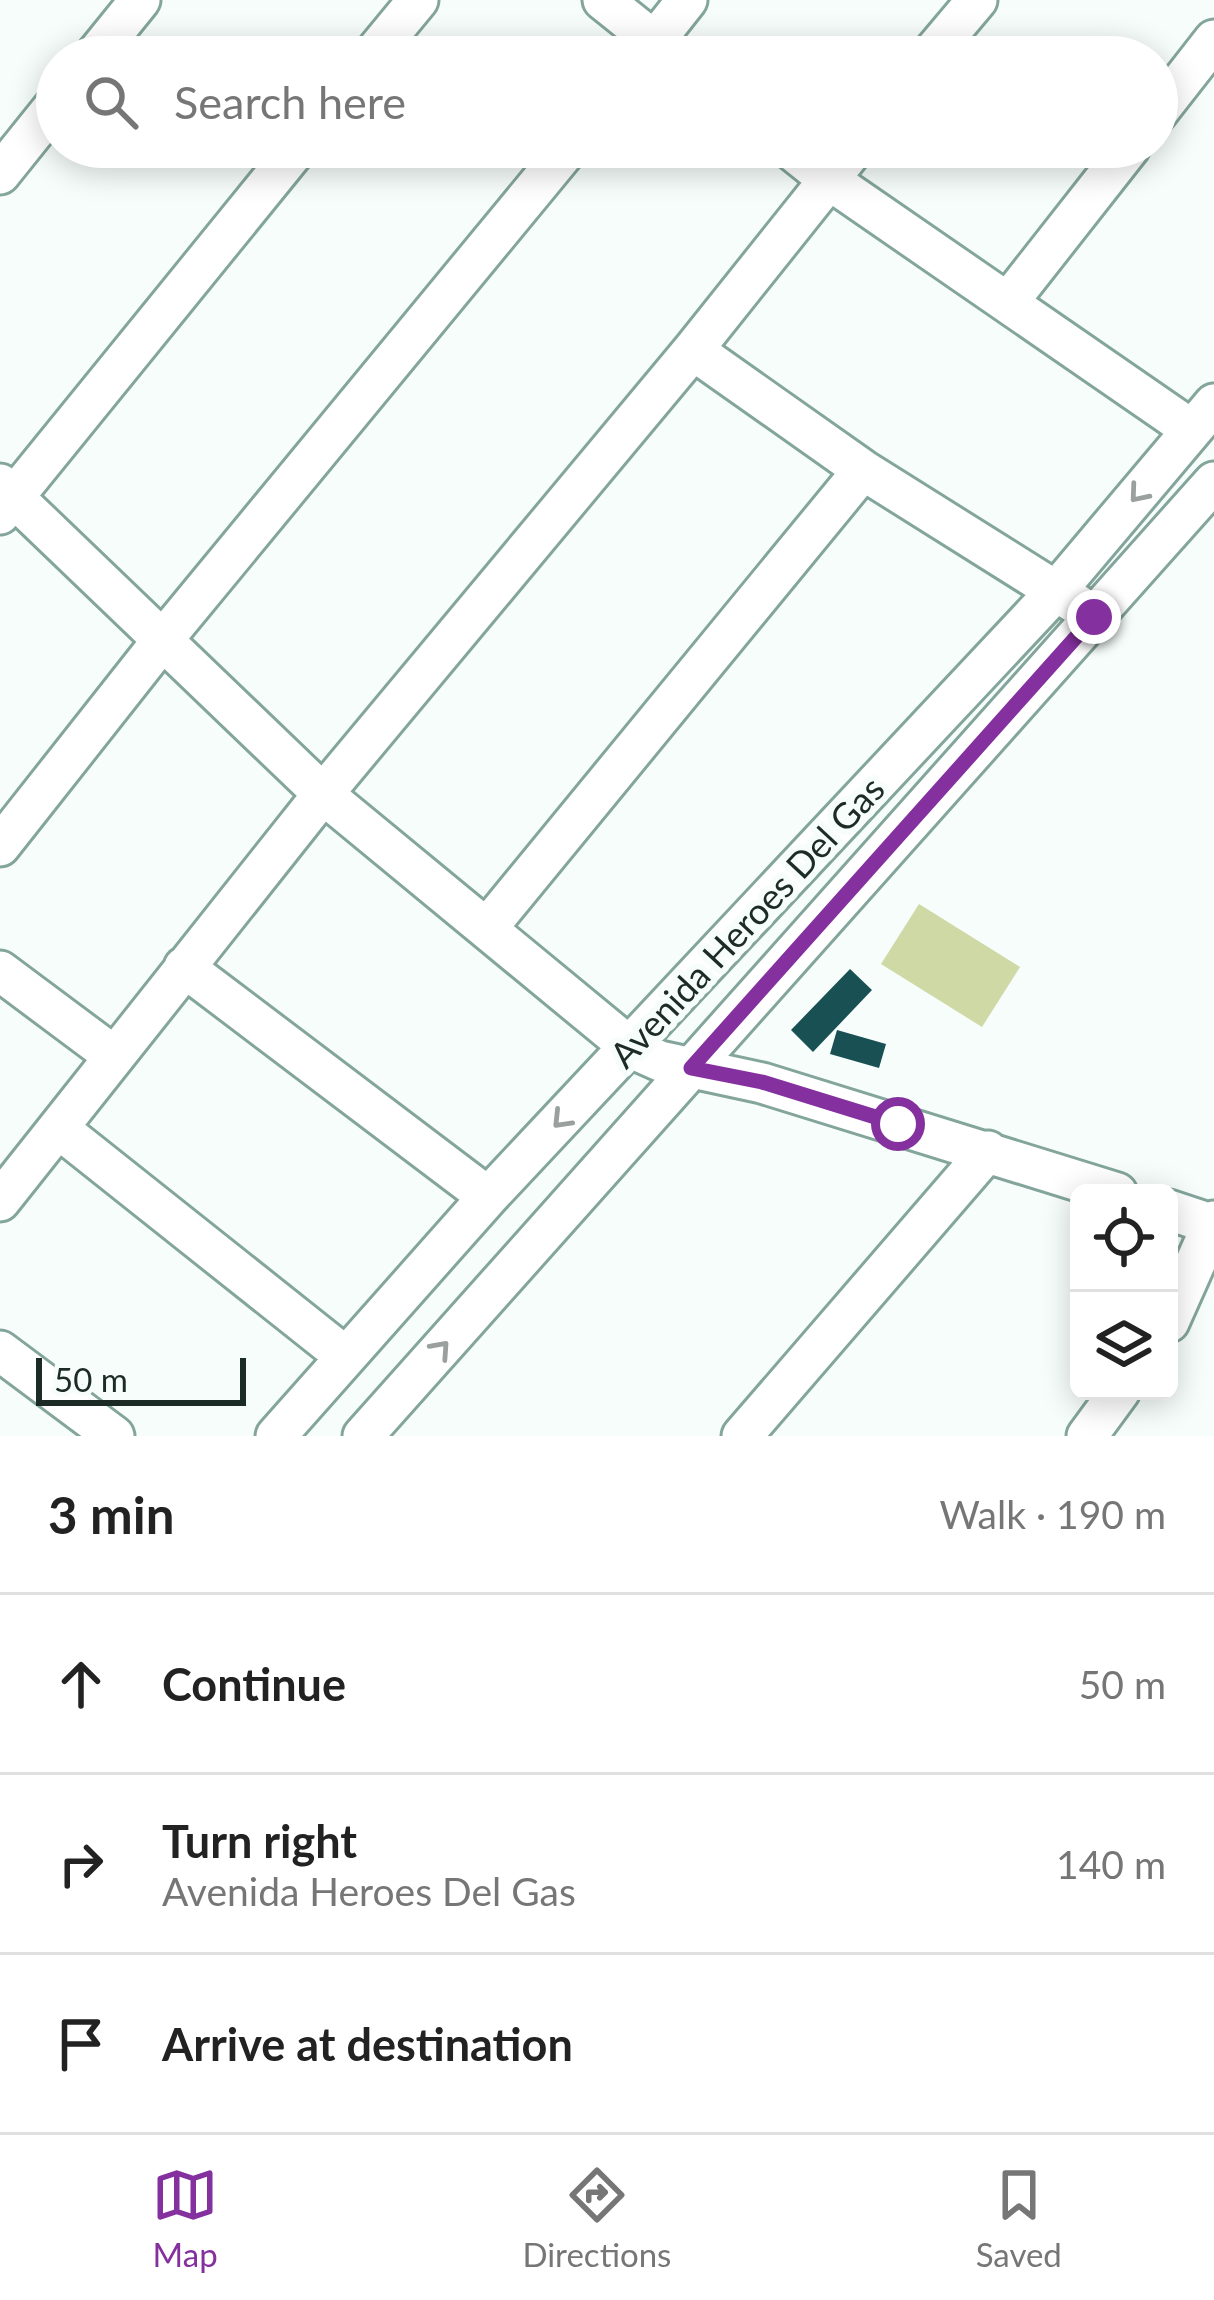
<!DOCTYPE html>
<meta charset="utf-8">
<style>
:root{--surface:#fff;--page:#f6f6f6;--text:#222;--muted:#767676;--line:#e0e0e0;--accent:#84309f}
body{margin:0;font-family:Lato,sans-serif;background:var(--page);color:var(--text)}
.controls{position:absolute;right:36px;bottom:36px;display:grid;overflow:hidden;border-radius:18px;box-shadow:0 6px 30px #0003}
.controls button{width:108px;height:108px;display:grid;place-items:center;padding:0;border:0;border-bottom:3px solid var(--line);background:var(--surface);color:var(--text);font:60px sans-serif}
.scale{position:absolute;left:36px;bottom:30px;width:210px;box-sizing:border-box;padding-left:12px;border:6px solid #1d2b27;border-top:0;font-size:33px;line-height:42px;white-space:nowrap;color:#1d2b27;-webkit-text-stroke:9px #f6fdfb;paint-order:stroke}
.stop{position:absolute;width:36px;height:36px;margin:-27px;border:9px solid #84309f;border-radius:50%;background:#fff}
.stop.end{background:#84309f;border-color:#fff;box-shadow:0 3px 12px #0008}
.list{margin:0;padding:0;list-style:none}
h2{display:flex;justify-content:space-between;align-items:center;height:156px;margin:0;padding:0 48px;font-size:51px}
h2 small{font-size:39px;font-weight:400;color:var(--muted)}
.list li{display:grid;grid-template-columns:78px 1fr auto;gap:36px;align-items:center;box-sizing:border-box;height:180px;padding:0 48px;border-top:3px solid var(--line)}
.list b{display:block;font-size:45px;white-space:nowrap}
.list p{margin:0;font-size:39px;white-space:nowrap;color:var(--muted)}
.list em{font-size:39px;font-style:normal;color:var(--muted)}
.icon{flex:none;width:66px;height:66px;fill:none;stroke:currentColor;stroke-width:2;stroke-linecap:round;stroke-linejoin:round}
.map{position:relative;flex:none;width:1214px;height:1436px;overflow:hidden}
.search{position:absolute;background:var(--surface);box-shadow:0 6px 30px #0003;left:36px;right:36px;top:36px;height:132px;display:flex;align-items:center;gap:30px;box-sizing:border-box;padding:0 42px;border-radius:66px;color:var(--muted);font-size:45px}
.sheet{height:696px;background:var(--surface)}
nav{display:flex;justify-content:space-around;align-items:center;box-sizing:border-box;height:168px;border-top:3px solid var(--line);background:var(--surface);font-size:33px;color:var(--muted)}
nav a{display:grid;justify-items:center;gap:6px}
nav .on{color:var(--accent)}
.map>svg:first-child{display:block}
.green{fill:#ced9a6}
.building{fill:#195054}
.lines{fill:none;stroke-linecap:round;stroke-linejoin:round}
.minor-casing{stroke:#83a59b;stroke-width:45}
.minor{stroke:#fff;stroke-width:39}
.oneway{stroke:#99a09e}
.route{stroke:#84309f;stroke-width:15}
.labels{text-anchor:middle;stroke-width:12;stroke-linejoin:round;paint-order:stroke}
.street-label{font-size:36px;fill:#1d2b27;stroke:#f6fdfb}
</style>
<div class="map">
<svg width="1214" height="1436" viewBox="0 0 1214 1436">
<rect width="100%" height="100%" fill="#f6fdfb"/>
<path class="green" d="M 919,904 L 1020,967 L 982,1027 L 881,964 Z"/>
<path class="building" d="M 850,969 L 872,990 L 813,1052 L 791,1030 Z
M 837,1030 L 886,1044 L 879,1068 L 830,1054 Z"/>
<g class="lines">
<defs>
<path id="minor" d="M 603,0 L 674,57
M 94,57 L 140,0
M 371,57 L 418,0
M 642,57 L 687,0
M 929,57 L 977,0
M 1157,113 L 1214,40
M 788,147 L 828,179 L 1192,430
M 0,174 L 57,103
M 1009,301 L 1130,147
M 693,350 L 863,470 L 1078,605
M 0,484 L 323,794 L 631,1048 L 660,1061 L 762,1083 L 1117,1193
M 0,514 L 298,147
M 0,846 L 161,642 L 569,147
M 487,928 L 863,470
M 184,967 L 488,1197
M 0,971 L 114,1056
M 58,1128 L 346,1357
M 0,1201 L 323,794 L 693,350 L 855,147
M 1169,1210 L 1214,1225
M 1169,1322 L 1214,1221
M 0,1351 L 114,1436
M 276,1436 L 488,1197 L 1058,589 L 1214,404
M 363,1436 L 1214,482
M 742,1436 L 988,1151
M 1087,1436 L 1120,1391"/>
</defs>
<use href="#minor" class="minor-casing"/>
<use href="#minor" class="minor"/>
</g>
<defs><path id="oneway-chevron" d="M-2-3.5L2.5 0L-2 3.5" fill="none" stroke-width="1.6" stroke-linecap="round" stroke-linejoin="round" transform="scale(3)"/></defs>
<g class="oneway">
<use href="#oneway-chevron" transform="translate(1138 494) rotate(130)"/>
<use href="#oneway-chevron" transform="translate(561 1120) rotate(134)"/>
<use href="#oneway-chevron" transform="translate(441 1349) rotate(-48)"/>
</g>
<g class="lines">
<path class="route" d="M 898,1124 L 762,1082 L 691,1068 L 1094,617"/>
</g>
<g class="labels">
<g class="street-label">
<text transform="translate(747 922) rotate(-47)" y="13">Avenida Heroes Del Gas</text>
</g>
</g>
</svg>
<div class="controls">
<button><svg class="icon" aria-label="locate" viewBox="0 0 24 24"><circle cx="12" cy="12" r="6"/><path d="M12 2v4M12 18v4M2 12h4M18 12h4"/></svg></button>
<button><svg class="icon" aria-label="layers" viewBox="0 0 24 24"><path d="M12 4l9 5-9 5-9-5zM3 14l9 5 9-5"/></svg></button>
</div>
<div class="scale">50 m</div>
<div class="stop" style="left:898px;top:1124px"></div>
<div class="stop end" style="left:1094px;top:617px"></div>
<div class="search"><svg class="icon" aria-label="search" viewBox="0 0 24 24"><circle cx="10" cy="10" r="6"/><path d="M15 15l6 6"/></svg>Search here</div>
</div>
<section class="sheet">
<h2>3 min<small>Walk · 190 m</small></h2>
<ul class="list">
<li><svg class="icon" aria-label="ahead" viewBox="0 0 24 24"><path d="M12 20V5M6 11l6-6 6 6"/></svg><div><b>Continue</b></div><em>50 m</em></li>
<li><svg class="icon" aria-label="right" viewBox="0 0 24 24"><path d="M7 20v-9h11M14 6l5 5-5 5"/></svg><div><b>Turn right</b><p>Avenida Heroes Del Gas</p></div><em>140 m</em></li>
<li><svg class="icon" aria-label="arrive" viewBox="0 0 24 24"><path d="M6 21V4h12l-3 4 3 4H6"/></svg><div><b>Arrive at destination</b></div></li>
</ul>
</section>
<nav>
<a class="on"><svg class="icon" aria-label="map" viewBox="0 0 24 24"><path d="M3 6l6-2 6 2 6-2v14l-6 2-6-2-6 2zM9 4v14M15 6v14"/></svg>Map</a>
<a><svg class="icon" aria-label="directions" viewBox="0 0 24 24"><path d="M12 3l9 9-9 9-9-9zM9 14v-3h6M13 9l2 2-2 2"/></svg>Directions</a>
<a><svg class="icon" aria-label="saved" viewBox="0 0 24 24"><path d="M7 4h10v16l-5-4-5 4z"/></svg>Saved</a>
</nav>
